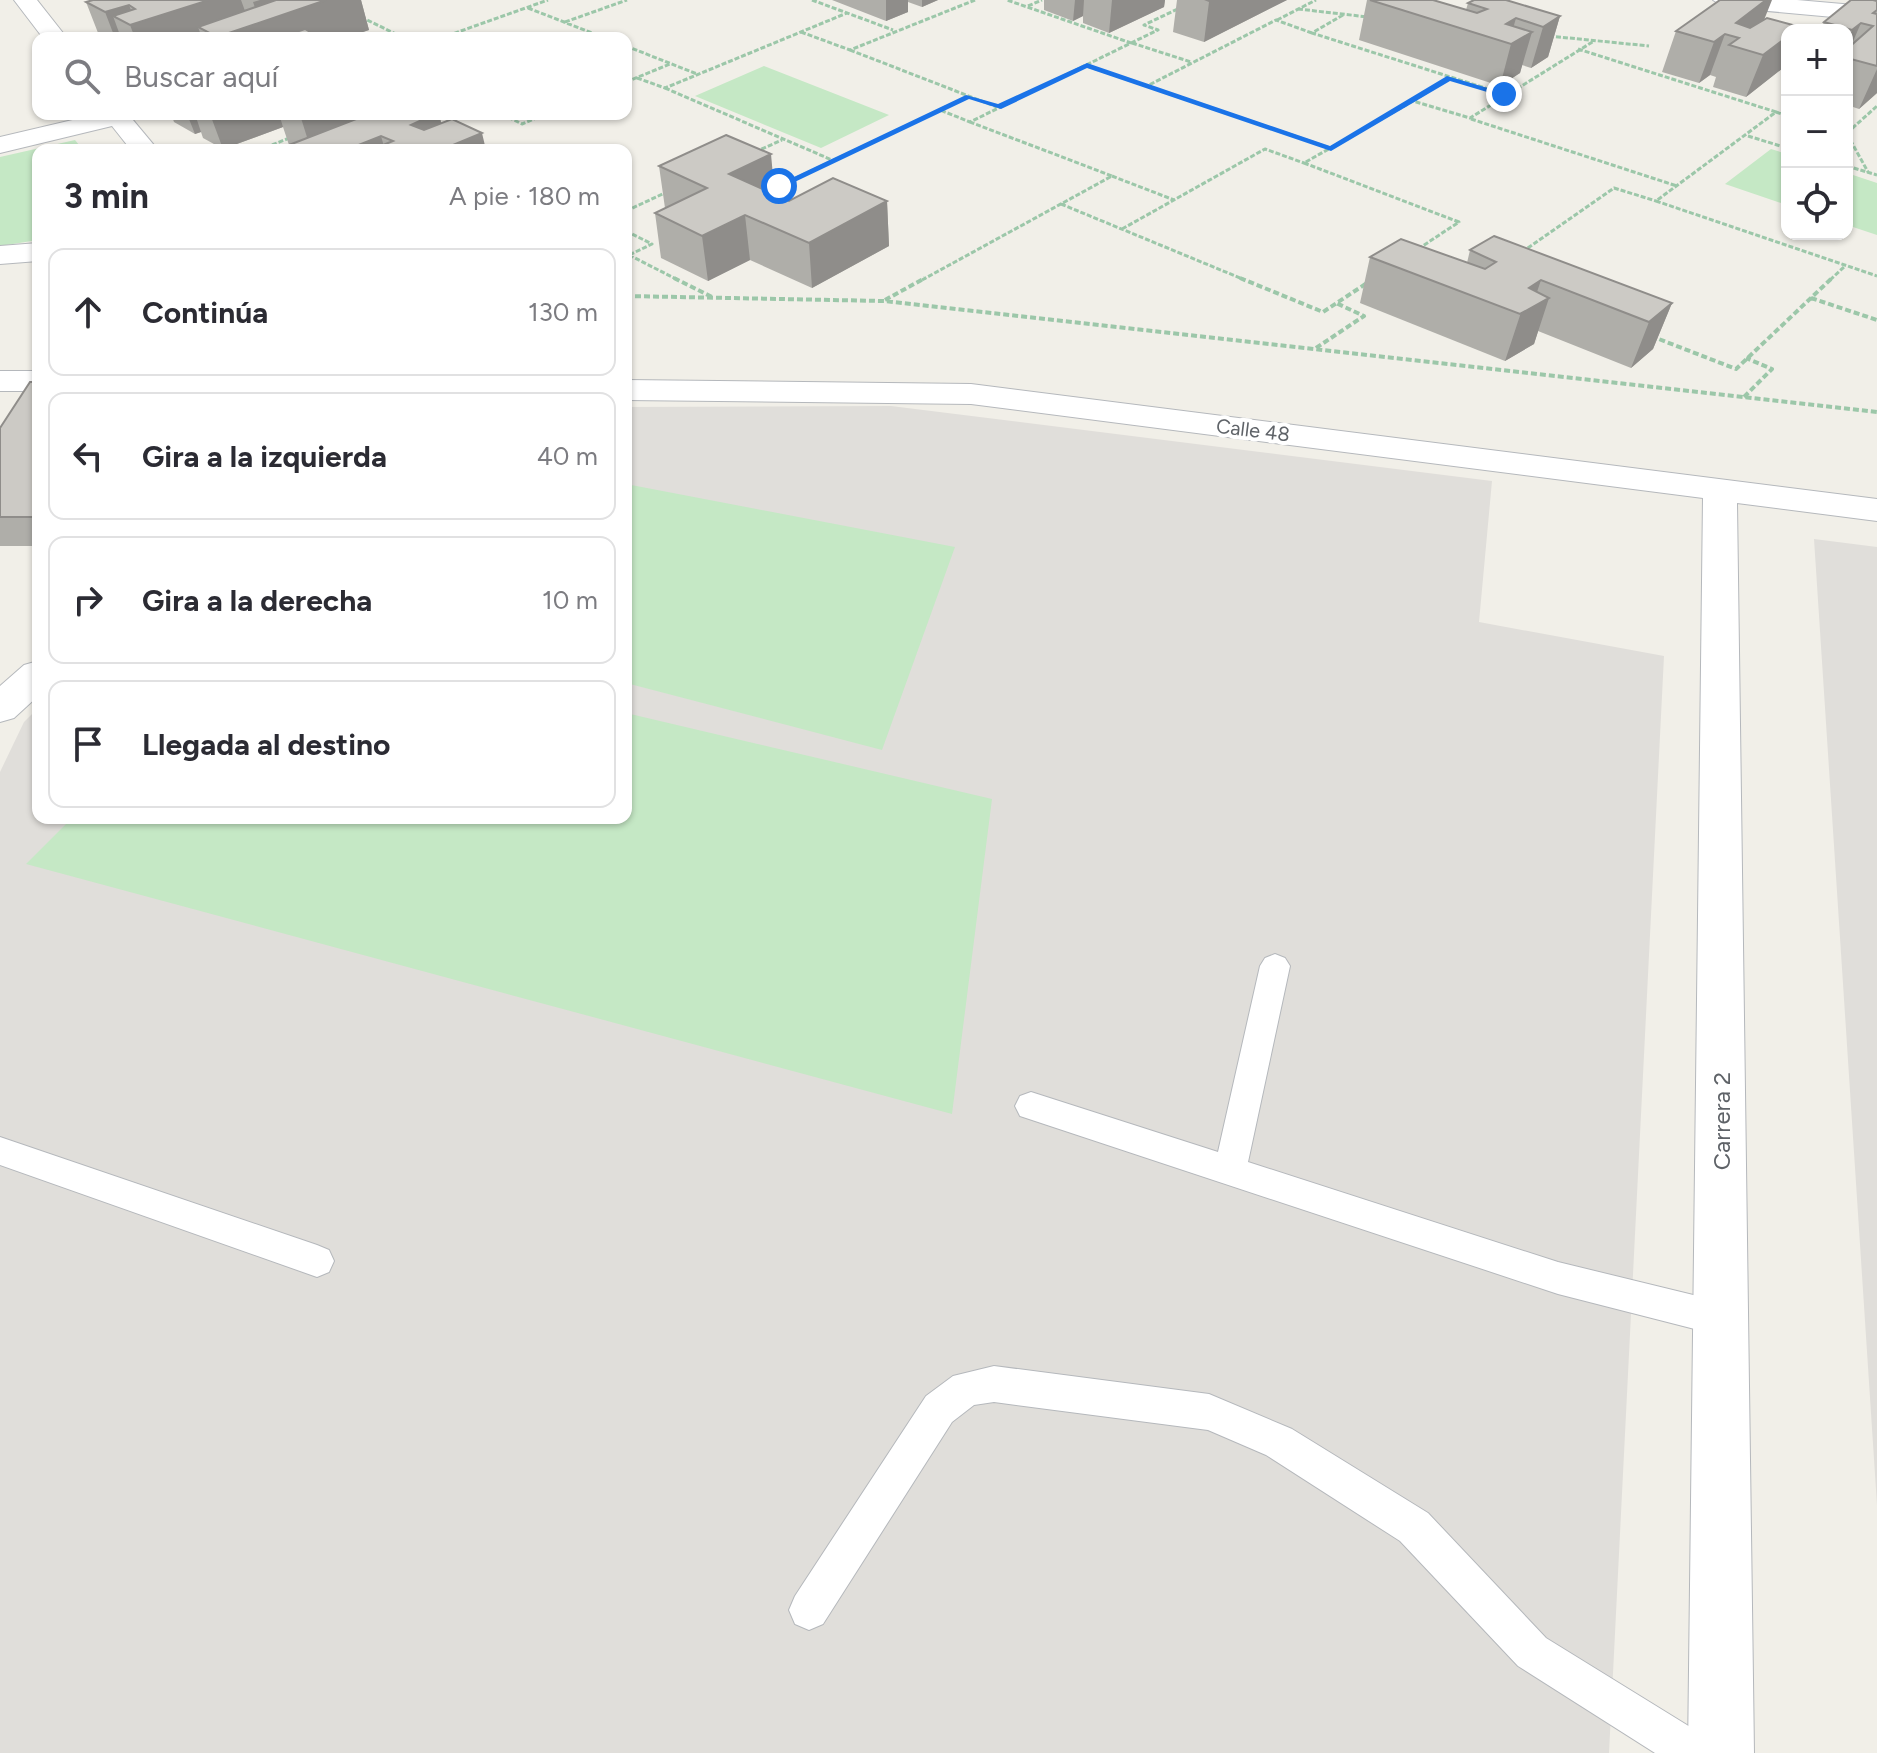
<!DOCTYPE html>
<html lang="es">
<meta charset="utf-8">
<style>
:root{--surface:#fff;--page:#f2f2f3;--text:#2b2b33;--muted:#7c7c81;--line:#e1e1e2}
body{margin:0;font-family:Figtree,sans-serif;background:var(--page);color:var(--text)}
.controls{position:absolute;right:24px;top:24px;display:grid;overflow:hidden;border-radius:16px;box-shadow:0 2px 6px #0004}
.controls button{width:72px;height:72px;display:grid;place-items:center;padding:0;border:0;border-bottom:2px solid var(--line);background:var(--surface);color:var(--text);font:40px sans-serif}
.stop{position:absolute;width:24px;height:24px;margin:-18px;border:6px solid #1a73e8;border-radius:50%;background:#fff}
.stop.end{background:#1a73e8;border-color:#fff;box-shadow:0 2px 8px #0008}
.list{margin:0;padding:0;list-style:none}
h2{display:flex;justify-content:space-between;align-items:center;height:104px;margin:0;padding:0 32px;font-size:34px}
h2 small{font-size:26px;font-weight:400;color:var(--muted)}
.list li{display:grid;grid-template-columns:52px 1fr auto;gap:24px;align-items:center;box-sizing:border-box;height:128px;margin:0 16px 16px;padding:0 16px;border:2px solid var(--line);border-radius:16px}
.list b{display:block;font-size:30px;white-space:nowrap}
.list em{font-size:26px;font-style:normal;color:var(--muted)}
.icon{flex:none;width:44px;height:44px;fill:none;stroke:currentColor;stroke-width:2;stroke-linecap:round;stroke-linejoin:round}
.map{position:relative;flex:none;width:1877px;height:1753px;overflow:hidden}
.search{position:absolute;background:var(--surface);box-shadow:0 2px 6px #0004;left:32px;top:32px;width:600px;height:88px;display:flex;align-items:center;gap:20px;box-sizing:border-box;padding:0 28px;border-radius:16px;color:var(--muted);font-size:30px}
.panel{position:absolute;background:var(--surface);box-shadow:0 2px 6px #0004;left:32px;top:144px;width:600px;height:680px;border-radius:16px}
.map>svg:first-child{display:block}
.industrial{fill:#e0deda}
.green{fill:#c5e8c5}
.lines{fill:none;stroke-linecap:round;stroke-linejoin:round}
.lane-casing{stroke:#b5b8bc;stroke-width:2}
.street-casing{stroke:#b5b8bc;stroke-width:2}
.secondary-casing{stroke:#b6babf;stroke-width:2}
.path-far1{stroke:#9cc7a9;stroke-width:3;stroke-dasharray:5 2;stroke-linecap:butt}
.path{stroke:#9cc7a9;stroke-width:4;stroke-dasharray:6 3;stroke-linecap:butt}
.lane{fill:#fff;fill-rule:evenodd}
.street{fill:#fff;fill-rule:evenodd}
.secondary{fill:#fff;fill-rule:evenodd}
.wall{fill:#afaea9}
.shaded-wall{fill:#8f8d8a}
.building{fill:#cccac5;stroke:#8f8d8a;stroke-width:2}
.route{fill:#1a73e8}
.labels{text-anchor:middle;stroke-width:8;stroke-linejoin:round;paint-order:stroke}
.far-street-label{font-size:20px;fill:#5f6368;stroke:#fff}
.street-label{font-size:24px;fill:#5f6368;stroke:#fff}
</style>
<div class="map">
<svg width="1877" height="1753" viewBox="0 0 1877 1753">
<rect width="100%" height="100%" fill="#f1efe8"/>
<path class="industrial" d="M 891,406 L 1492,481 L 1479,622 L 1664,656 L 1609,1753 L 0,1753 L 0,772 L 24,722 L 38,708 L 38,818 L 626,818 L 626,407 Z
M 1814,539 L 1877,547 L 1877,1505 Z"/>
<path class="green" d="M 764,66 L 889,115 L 821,148 L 695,96 Z
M 75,140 L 83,150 L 38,150 L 38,240 L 0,246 L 0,157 Z
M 1771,149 L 1787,154 L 1787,205 L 1725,184 Z
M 1847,173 L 1877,183 L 1877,235 L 1847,225 Z
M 626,484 L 955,547 L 882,750 L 626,683 Z
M 626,713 L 992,799 L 952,1114 L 26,864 L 72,818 L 626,818 Z"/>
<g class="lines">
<defs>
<path id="lane" d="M 1275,954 L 1285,958 L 1290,966 L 1248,1162 L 1558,1262 L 1722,1302 L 1734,1307 L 1739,1319 L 1734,1331 L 1722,1336 L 1558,1294 L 1020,1116 L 1015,1106 L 1020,1096 L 1031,1092 L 1218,1152 L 1260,966 L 1265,958 Z
M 0,1137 L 317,1245 L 329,1250 L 334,1261 L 329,1272 L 317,1277 L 0,1165 Z
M 994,1366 L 1209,1394 L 1292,1429 L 1428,1513 L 1546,1638 L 1708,1738 L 1714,1753 L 1655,1753 L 1518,1666 L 1400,1541 L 1266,1455 L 1208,1430 L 994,1402 L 974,1405 L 952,1422 L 823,1624 L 809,1630 L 795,1624 L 789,1610 L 795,1596 L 926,1396 L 953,1376 Z"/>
<path id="street" d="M 14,0 L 37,0 L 67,38 L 43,38 Z
M 98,114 L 128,114 L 158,150 L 131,150 L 112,126 L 0,153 L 0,137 Z
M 38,243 L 38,261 L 0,264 L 0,246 Z
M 0,371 L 38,371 L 38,391 L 0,391 Z
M 626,380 L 971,384 L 1877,499 L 1877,521 L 1737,503 L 1754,1753 L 1688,1753 L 1703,498 L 971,404 L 626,400 Z
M 38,661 L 38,696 L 14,718 L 0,722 L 0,686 L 24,665 Z"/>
<path id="secondary" d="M 1713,0 L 1797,0 L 1877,7 L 1877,21 L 1724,7 Z"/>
</defs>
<use href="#lane" class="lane-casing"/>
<use href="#street" class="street-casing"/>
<use href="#secondary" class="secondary-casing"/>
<path class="path-far1" d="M 812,0 L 893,30
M 1028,6 L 1042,0
M 528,8 L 605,38
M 1298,9 L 1368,17
M 1343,15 L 1312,33 L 1504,94
M 361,17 L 404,38
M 1277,20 L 1316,0
M 565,22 L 627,0
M 801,32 L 850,50 L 975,0
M 1312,33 L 1276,20 L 1147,86 L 1330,148
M 1549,36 L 1649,46
M 441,38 L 548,0
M 1131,43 L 1158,30 L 1144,25 L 1182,7
M 1132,43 L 1191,62
M 626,46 L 697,74
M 1578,49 L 1776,112 L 1656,201 L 1877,276
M 850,50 L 997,107
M 1087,66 L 1147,86
M 637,78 L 665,88 L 847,13
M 626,82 L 670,64
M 665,88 L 832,160
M 1413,101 L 1449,78
M 941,109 L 968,97
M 1776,112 L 1787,116
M 502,114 L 522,124 L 546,114
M 1471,119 L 1677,186
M 1847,133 L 1877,106
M 1847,134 L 1868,172
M 1748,136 L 1787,148
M 259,150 L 292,137
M 755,152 L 782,140
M 1847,166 L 1877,175
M 1112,176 L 1174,200
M 770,182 L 779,186 L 940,110 L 970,122 L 1131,43 L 1007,0
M 1061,204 L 1245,280
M 626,211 L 669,191
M 1122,229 L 1265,149 L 1304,163
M 626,231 L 652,244 L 627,256
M 1418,249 L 1459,222 L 1304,163 L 1413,101 L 1470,118 L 1594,41
M 1522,252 L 1614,188 L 1656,201
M 629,255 L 678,280
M 922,280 L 1112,176 L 970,122
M 1830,280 L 1845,266"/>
<path class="path" d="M 674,278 L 714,298
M 1240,278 L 1323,312 L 1370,281
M 626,296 L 884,301 L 1877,412
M 1811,298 L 1877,320
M 885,300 L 925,278
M 1651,336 L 1736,369 L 1832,278
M 1316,348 L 1364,316 L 1336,303
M 1744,397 L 1772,369 L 1746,358"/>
<use href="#lane" class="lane"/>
<use href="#street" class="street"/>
<use href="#secondary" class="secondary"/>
</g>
<path class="wall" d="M 93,0 L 361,0 L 369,30 L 345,38 L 100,38 L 86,2 Z
M 832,0 L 938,0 L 922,7 L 908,2 L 908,12 L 886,21 Z
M 1044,0 L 1165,0 L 1164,7 L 1109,33 L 1083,23 L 1083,16 L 1073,21 L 1044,10 Z
M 1177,0 L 1287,0 L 1204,42 L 1173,32 Z
M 1367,0 L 1433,0 L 1466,10 L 1468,3 L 1560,16 L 1548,57 L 1531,68 L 1522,65 L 1520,73 L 1500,86 L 1359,40 Z
M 1877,1 L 1877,93 L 1859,109 L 1847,105 L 1847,30 L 1820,30 L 1824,22 Z
M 1764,19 L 1787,30 L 1787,58 L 1783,68 L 1746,97 L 1713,87 L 1716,77 L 1710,75 L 1699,83 L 1662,72 L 1676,31 Z
M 171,114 L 439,114 L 441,123 L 486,150 L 289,145 L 283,127 L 223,149 L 203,138 L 201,132 L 195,134 L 174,122 Z
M 659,166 L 774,194 L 789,201 L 887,201 L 889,246 L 812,288 L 750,260 L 708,281 L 661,258 L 655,213 L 665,208 Z
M 1470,250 L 1672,303 L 1653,349 L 1631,368 L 1538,331 L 1534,344 L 1505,361 L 1360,303 L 1370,257 L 1467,263 Z
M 38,382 L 38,546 L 0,546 L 0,428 Z"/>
<path class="shaded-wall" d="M 159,0 L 241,0 L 245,11 L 260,22 L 253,2 L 260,0 L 361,0 L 369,30 L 345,38 L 218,38 L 198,27 L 202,38 L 135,38 L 130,25 L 113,16 L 121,38 L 115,38 L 105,12 L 129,5 L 136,23 Z
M 886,0 L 908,0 L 908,12 L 886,21 Z
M 922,0 L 938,0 L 922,7 Z
M 1075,0 L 1084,0 L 1083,16 L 1073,21 Z
M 1112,0 L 1165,0 L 1164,7 L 1109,33 Z
M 1204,0 L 1287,0 L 1204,42 L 1209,2 Z
M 1766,0 L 1772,0 L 1758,35 L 1739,38 L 1736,23 Z
M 1560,16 L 1548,57 L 1531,68 L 1543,27 Z
M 1516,18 L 1509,43 L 1506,24 Z
M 1861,23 L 1847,55 L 1847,42 L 1852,30 Z
M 1532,32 L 1520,73 L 1500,86 L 1511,44 Z
M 1725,34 L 1710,75 L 1699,83 L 1714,42 Z
M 1787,37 L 1787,58 L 1783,68 L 1746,97 L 1763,55 Z
M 1877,69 L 1877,93 L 1859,109 Z
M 187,114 L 195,114 L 201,132 L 195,134 Z
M 210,114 L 279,114 L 283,127 L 223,149 Z
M 312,114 L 434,114 L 311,150 L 301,118 Z
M 435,114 L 439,114 L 447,147 L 482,133 L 486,150 L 417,150 L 411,125 Z
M 381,136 L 385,150 L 346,150 Z
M 771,154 L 775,198 L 729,174 Z
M 887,201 L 889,246 L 812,288 L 809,243 Z
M 745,215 L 750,260 L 708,281 L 702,236 Z
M 1541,280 L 1532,307 L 1549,298 L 1534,344 L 1505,361 L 1529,288 Z
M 1672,303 L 1653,349 L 1631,368 L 1649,322 Z"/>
<path class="building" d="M 93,0 L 209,0 L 130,25 L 113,16 L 135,9 L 129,5 L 105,12 L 86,2 Z
M 276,0 L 326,0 L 217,37 L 198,27 Z
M 1370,0 L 1433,0 L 1477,13 L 1487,9 L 1468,3 L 1474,0 L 1506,0 L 1560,16 L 1543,27 L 1516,18 L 1506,24 L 1532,32 L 1511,44 Z
M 1720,0 L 1766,0 L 1736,23 L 1750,28 L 1767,18 L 1800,27 L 1796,30 L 1787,30 L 1787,37 L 1763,55 L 1729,45 L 1739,38 L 1725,34 L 1714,42 L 1676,31 Z
M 1851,0 L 1873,0 L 1877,1 L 1877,10 L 1873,13 L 1877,14 L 1877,66 L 1847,58 L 1847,49 L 1873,26 L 1861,23 L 1852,30 L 1824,22 Z
M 305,29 L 320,38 L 278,38 Z
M 292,114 L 312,114 L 301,118 Z
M 369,114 L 435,114 L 411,125 L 424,130 L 452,119 L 482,133 L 441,150 L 371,150 L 393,141 L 381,136 L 346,150 L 276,150 Z
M 726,135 L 771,154 L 729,174 L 789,201 L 833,178 L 887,201 L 809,243 L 745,215 L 702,236 L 655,213 L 707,188 L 659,166 Z
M 1494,236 L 1672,303 L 1649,322 L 1541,280 L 1529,288 L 1549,298 L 1520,314 L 1370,257 L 1401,239 L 1485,269 L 1496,262 L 1470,250 Z
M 30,382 L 38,382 L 38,517 L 0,517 L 0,428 Z"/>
<path class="route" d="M 1087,63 L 1330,146 L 1447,76 L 1508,94 L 1504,97 L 1450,81 L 1331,151 L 1087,68 L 1001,109 L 969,99 L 782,188 L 775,186 L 966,95 L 998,104 Z"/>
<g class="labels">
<g class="far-street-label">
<text transform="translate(1253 430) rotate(7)" y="7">Calle 48</text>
</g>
<g class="street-label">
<text transform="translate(1722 1121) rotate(-90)" y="8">Carrera 2</text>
</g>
</g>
</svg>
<div class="controls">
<button>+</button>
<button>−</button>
<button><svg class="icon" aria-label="locate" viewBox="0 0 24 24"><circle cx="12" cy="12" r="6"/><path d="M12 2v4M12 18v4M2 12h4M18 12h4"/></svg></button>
</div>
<div class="stop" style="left:779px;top:186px"></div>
<div class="stop end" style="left:1504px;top:94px"></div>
<div class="search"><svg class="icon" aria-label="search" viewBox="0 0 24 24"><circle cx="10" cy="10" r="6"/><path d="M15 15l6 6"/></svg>Buscar aquí</div>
<section class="panel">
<h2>3 min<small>A pie · 180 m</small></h2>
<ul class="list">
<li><svg class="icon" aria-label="ahead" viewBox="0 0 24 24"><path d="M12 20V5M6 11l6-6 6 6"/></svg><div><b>Continúa</b></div><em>130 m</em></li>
<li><svg class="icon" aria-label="left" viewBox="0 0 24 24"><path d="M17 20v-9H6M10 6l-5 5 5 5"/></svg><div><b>Gira a la izquierda</b></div><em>40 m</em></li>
<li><svg class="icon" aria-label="right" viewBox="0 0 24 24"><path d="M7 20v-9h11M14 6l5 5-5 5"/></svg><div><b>Gira a la derecha</b></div><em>10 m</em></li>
<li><svg class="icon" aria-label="arrive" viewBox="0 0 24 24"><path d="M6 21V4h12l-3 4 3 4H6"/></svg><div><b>Llegada al destino</b></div></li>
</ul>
</section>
</div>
